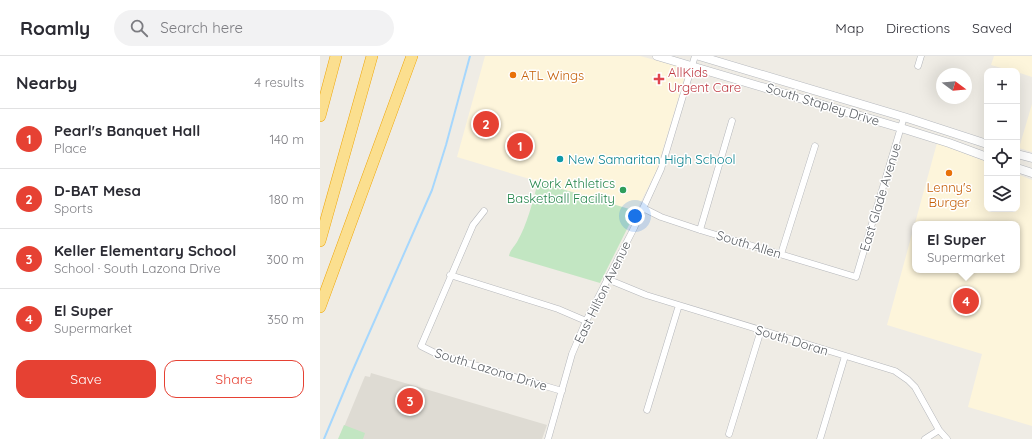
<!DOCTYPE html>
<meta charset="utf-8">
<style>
:root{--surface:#fff;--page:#f2f2f3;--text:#2b2b33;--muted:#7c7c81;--line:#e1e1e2;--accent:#e64133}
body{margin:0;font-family:Quicksand,sans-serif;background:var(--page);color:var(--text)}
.controls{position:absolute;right:12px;top:12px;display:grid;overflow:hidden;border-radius:8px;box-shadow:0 4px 16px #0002}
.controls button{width:36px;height:36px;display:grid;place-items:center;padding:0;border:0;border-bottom:1px solid var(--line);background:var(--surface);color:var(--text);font:20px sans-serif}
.compass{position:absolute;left:616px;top:12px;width:36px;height:36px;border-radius:50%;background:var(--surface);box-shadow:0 4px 16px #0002;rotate:106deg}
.you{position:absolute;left:315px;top:160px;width:14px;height:14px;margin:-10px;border:3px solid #fff;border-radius:50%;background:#1a73e8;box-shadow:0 0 0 6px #1a73e833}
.badge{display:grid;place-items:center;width:26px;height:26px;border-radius:50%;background:var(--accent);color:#fff;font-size:13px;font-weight:700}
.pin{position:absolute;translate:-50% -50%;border:2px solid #fff;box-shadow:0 1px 4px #0006}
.popup{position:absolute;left:592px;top:165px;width:108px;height:52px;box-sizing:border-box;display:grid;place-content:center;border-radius:8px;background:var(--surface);filter:drop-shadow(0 1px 3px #0005);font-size:13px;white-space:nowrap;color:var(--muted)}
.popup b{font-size:15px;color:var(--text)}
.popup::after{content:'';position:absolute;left:50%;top:100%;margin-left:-8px;border:8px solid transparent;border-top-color:var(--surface)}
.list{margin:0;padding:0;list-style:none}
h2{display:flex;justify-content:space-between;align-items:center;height:52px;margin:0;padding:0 16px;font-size:17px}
h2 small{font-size:13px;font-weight:400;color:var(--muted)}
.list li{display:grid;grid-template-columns:26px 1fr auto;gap:12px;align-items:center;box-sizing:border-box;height:60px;padding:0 16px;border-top:1px solid var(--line)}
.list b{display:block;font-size:15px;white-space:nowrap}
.list p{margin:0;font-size:13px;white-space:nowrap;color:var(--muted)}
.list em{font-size:13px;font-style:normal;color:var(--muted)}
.actions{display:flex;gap:8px;padding:12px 16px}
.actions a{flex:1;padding:9px 0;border:1px solid var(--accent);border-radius:12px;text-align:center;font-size:14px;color:var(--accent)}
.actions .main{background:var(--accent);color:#fff}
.icon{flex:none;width:22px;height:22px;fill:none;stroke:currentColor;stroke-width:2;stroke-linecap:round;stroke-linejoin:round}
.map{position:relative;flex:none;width:712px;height:383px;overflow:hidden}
header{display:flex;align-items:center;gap:24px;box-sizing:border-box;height:56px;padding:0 20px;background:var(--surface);border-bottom:1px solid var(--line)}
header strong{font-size:19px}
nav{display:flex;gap:22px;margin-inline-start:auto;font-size:14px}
.search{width:280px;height:36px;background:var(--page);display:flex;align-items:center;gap:10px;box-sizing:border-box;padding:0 14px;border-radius:22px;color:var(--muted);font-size:15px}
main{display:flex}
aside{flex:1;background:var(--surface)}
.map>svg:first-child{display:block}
.commercial{fill:#fdf5db;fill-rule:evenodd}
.education{fill:#dedbd3}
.green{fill:#c2e6c2}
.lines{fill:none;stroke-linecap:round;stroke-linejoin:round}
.stream{stroke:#a6d7fd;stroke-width:2}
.minor-casing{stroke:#b5b7bb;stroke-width:7}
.secondary-casing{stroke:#b6b9be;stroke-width:9}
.motorway-casing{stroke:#eea505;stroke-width:12}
.minor{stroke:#fff;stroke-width:6}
.secondary{stroke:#fff;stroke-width:8}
.motorway{stroke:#fbdf8f;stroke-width:11}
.food-dot{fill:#e8710a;stroke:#fff;stroke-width:1.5}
.health-dot{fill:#e0444e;stroke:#fff;stroke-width:1.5}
.culture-dot{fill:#0f9aa8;stroke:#fff;stroke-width:1.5}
.leisure-dot{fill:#2e9e5b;stroke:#fff;stroke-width:1.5}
.labels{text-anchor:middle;stroke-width:3;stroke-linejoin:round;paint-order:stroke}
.health-label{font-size:13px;fill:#be3a42;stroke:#fff;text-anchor:start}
.food-label{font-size:13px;fill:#c56008;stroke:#fff;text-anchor:start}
.street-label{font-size:13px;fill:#5c6065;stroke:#fff}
.culture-label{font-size:13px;fill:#0d838f;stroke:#fff;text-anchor:start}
.leisure-label{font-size:13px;fill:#27864d;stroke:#fff;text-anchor:end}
</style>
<header>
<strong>Roamly</strong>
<div class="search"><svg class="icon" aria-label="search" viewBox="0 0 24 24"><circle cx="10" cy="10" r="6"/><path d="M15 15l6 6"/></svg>Search here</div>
<nav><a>Map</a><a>Directions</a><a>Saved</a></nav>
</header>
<main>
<aside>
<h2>Nearby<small>4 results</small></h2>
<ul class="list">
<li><span class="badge">1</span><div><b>Pearl's Banquet Hall</b><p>Place</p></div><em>140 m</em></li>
<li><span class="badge">2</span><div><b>D-BAT Mesa</b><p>Sports</p></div><em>180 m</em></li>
<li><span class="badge">3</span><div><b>Keller Elementary School</b><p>School · South Lazona Drive</p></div><em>300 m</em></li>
<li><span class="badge">4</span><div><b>El Super</b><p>Supermarket</p></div><em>350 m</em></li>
</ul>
<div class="actions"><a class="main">Save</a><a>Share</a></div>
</aside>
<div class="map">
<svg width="712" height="383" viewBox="0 0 712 383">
<rect width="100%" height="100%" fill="#efece5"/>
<path class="commercial" d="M 165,0 L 320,0 L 361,11 L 363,14 L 365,20 L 336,116 L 316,155 L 137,101 Z
M 674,0 L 712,0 L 712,21 L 697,16 L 697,15 L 692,15 L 671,9 Z
M 712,48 L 712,96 L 699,92 Z
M 617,87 L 667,106 L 667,153 L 697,153 L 697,118 L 712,124 L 712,370 L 648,351 L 662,298 L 567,269 ZM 595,168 L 697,168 L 697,214 L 595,214 Z"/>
<path class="education" d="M 51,317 L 227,369 L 222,383 L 19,383 L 45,320 L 50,321 Z"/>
<path class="green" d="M 218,126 L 316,155 L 280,227 L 189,200 C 190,194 194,191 197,186 C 207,169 213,145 218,126 Z
M 24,369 L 45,377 L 43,383 L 18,383 Z"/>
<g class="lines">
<path class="stream" d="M 4,383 L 32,316 L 112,134 L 126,89 L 150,0"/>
<defs>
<path id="minor" d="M 598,10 L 601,0
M 323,152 L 341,161 L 380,174 L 536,221 L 584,61
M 164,155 L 153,169 L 101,290 L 117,298 L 242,335
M 380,174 L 412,65
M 461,198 L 495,90
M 130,219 L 238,253 L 266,265
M 287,223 L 326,239 L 575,315 L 588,324 L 595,331 L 619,374 L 627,383
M 327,354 L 359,249
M 409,378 L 441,274
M 228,383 L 252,298 L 266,265 L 314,172 L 341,113 L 375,0
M 500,383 L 525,300
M 605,383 L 619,374"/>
<path id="secondary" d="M 337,0 L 581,72 L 629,87 L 667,101
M 379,0 L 584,61 L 667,88
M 697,98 L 712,102
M 697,112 L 712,117"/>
<path id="motorway" d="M 0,60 L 16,0
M 0,185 L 52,0
M 0,251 L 92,0"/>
</defs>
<use href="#minor" class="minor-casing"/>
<use href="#secondary" class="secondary-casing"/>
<use href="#motorway" class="motorway-casing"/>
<use href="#minor" class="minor"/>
<use href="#secondary" class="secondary"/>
<use href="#motorway" class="motorway"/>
</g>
<g class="food-dot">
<circle cx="193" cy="19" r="4"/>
<circle cx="629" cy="117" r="4"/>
</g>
<path class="health-dot" d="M337 17h4v4h4v4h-4v4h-4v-4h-4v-4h4z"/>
<circle class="culture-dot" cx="240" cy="103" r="4"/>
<circle class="leisure-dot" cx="303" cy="134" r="4"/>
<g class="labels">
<g class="health-label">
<text x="348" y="21">AllKids<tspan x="348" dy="15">Urgent Care</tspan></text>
</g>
<g class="food-label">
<text x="201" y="24">ATL Wings</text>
<text x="629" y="136" text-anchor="middle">Lenny's<tspan x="629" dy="15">Burger</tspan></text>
</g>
<g class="street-label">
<text transform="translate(503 48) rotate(17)" y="5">South Stapley Drive</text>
<text transform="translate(560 141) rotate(-73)" y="5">East Glade Avenue</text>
<text transform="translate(429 188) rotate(17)" y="5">South Allen</text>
<text transform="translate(282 236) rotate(-64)" y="5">East Hilton Avenue</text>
<text transform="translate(472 284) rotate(17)" y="5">South Doran</text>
<text transform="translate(171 313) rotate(17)" y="5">South Lazona Drive</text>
</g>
<g class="culture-label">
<text x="248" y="108">New Samaritan High School</text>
</g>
<g class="leisure-label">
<text x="295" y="132">Work Athletics<tspan x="295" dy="15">Basketball Facility</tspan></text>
</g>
</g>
</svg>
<div class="controls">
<button>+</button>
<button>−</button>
<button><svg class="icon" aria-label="locate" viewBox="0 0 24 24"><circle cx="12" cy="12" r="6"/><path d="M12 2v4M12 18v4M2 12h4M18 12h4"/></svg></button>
<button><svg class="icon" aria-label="layers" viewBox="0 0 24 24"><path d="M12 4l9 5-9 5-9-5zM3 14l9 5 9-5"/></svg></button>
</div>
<svg class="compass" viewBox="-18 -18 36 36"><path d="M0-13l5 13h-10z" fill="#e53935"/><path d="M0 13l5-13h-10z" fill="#7c7c81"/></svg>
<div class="you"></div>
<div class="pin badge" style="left:200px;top:90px">1</div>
<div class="pin badge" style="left:166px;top:68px">2</div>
<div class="pin badge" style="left:90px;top:345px">3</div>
<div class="pin badge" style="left:646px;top:245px">4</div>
<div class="popup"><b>El Super</b>Supermarket</div>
</div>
</main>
